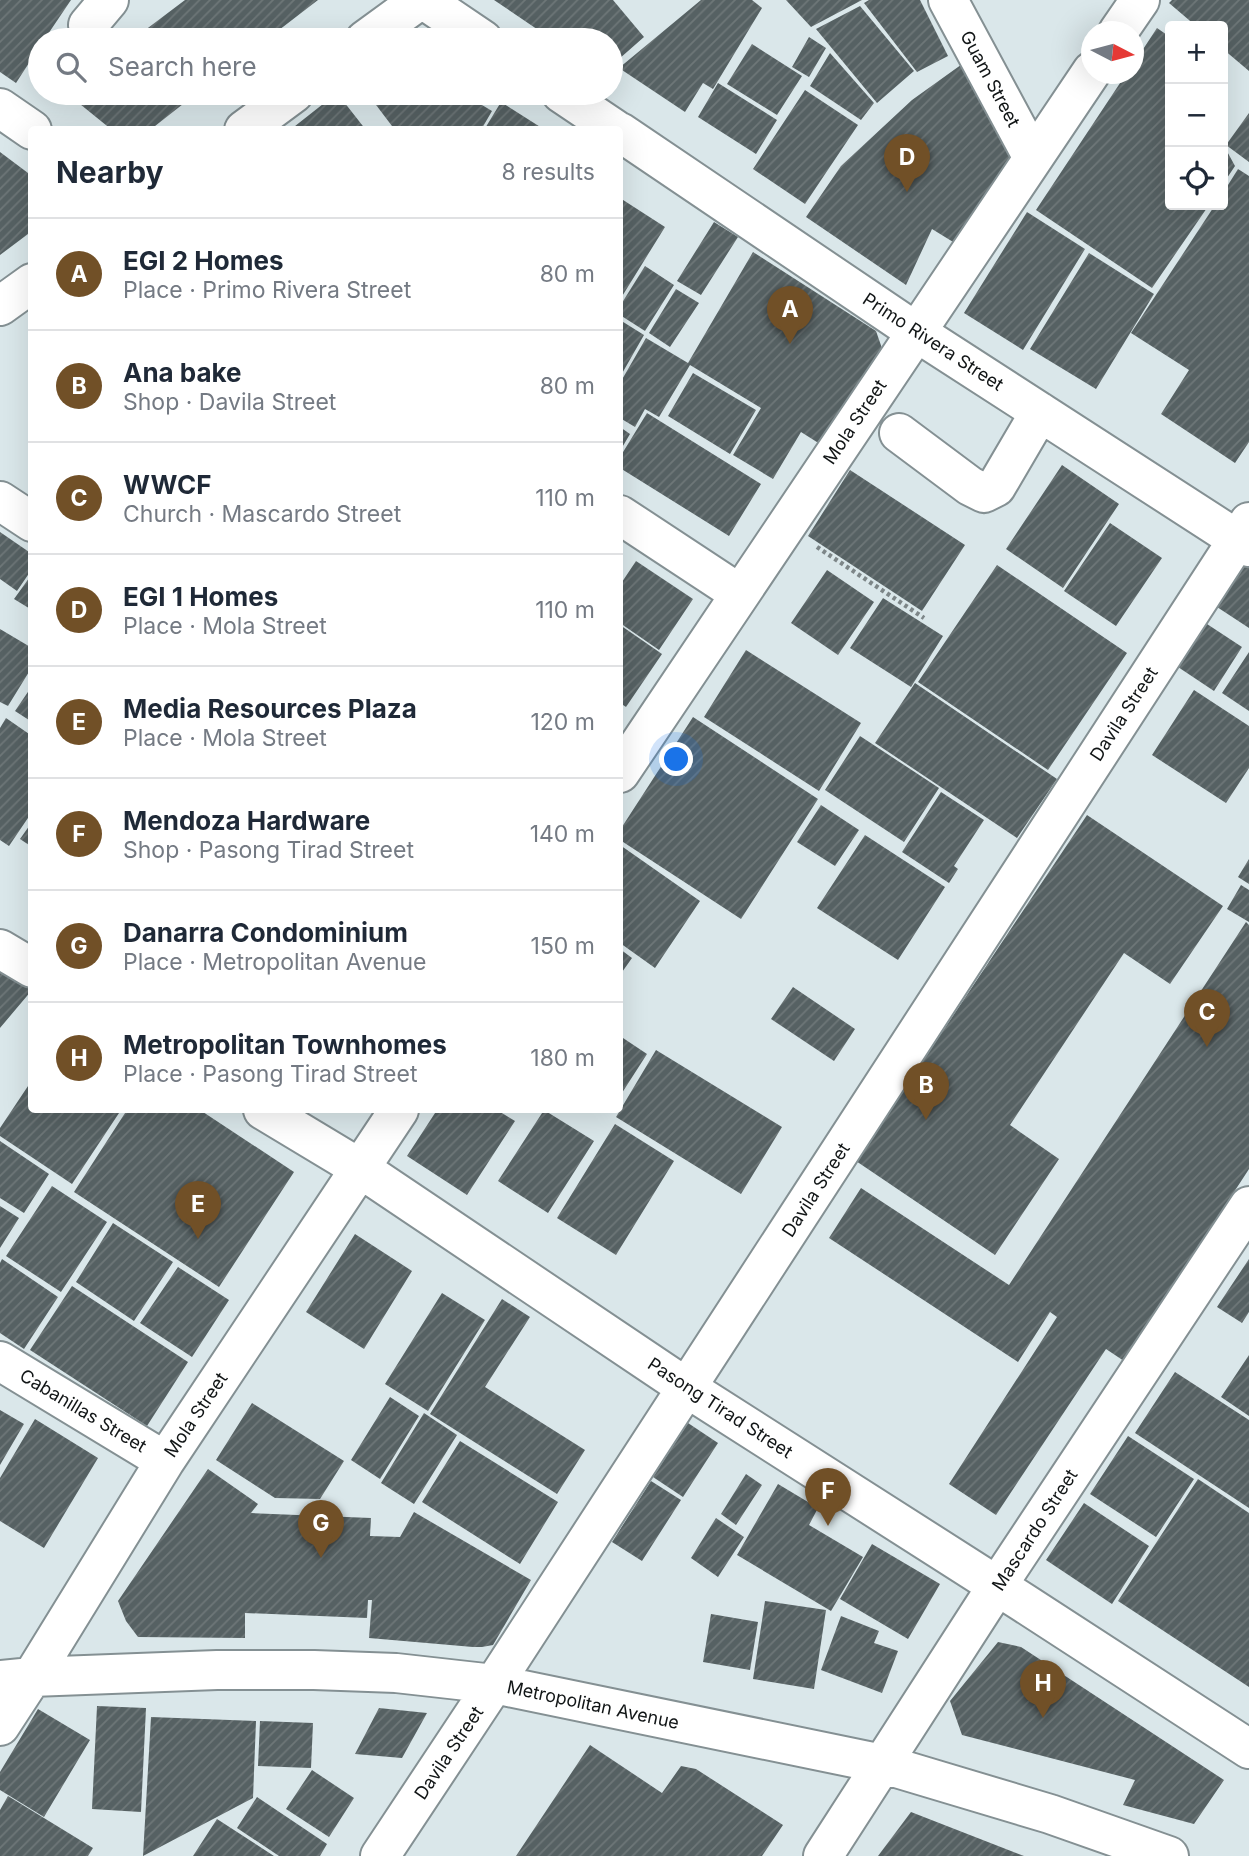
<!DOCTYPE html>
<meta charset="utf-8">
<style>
:root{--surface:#fff;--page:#f2f2f3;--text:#1f2937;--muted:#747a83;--line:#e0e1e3;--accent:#715027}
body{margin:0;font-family:Inter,sans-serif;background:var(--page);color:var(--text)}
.controls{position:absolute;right:21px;top:21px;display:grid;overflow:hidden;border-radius:7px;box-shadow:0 7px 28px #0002}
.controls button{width:63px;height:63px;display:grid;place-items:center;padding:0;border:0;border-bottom:2px solid var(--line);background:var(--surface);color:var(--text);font:35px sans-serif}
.compass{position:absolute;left:1081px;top:21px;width:63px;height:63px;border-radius:50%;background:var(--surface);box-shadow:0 7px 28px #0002;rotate:96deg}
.you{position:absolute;left:677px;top:760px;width:24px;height:24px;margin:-18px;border:5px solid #fff;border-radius:50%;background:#1a73e8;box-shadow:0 0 0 10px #1a73e833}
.badge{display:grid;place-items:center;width:46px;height:46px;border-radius:50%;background:var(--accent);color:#fff;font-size:23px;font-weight:700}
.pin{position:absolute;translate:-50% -58px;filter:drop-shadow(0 2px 4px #0008)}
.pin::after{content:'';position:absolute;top:37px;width:24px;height:21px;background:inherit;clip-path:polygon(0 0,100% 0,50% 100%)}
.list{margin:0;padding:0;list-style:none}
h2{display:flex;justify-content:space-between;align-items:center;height:91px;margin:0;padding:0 28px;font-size:30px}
h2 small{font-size:23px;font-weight:400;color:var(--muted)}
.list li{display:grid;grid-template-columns:46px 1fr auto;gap:21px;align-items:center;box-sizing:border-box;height:112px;padding:0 28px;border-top:2px solid var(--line)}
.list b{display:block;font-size:26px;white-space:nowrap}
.list p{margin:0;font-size:23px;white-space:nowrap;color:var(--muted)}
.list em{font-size:23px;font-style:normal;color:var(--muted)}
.icon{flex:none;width:38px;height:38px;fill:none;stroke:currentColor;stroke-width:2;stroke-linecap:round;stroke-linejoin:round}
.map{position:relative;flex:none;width:1249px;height:1856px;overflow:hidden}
.search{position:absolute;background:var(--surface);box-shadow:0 7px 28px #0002;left:28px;top:28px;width:595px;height:77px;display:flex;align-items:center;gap:18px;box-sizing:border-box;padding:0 24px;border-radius:38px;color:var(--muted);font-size:26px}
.panel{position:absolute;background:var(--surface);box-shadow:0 7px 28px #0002;left:28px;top:126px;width:595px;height:987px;border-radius:7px}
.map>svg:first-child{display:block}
.building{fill:url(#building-hatch)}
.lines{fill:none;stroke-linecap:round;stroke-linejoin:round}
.minor-casing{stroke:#849093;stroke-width:42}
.path{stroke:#7d8688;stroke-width:4.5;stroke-dasharray:3.5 3.5;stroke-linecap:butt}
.minor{stroke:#fff;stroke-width:38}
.labels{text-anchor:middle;stroke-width:7;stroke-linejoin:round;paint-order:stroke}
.street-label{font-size:18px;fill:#111516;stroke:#fff}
</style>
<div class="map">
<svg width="1249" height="1856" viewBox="0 0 1249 1856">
<defs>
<pattern id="building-hatch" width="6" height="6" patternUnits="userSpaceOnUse" patternTransform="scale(1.75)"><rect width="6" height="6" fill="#566163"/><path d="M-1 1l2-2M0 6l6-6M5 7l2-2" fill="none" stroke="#6e7778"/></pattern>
</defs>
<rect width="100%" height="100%" fill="#dae7ea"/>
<path class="building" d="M 0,0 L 71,0 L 44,40 L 40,40 L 40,46 L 16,83 L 0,72 Z
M 185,0 L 318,0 L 266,40 L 132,40 Z
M 494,0 L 613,0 L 644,37 L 611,66 L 611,40 L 553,40 Z
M 701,0 L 752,0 L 762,8 L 713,89 L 703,83 L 685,112 L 619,68 Z
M 786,0 L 862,0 L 811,27 Z
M 869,0 L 920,0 L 948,56 L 917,72 L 864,3 Z
M 1172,0 L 1249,0 L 1249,71 L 1223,49 L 1223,26 L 1196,26 L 1169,3 Z
M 860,6 L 914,71 L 877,103 L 816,29 Z
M 1157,28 L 1170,37 L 1170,205 L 1209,205 L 1152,288 L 1036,210 L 1126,74 L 1134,74 L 1134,63 Z
M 809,37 L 826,48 L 809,77 L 792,67 Z
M 752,44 L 802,76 L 777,115 L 727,84 Z
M 830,53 L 874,103 L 861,120 L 810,86 Z
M 965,62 L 1013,154 L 958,245 L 932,229 L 906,285 L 806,217 L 841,166 L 912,100 Z
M 718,83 L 777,120 L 756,154 L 698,117 Z
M 805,90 L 858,125 L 805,204 L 753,169 Z
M 76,93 L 197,93 L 150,130 L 112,130 L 75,100 Z
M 337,93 L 366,130 L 290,130 Z
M 367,93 L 483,93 L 477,102 L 492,111 L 481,130 L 395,130 Z
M 501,102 L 545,130 L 484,130 Z
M 1249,113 L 1249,162 L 1226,145 Z
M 1223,144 L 1235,166 L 1223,184 Z
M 0,152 L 32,176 L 32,231 L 0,255 Z
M 1238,169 L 1249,176 L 1249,442 L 1235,463 L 1161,414 L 1189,370 L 1131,333 L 1215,205 L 1223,205 L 1223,193 Z
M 620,198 L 665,227 L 621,298 L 620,296 Z
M 1027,212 L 1085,249 L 1023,350 L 964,313 Z
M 714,222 L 738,237 L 701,295 L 677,281 Z
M 753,252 L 876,331 L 885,357 L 820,444 L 801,432 L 773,479 L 733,455 L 761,408 L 690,365 L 659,417 L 645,409 L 635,427 L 620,418 L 620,383 L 646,338 L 688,363 Z
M 1089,253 L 1154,294 L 1096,389 L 1030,349 Z
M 645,266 L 674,285 L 645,331 L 620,315 L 620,306 Z
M 676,289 L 699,303 L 670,347 L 649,333 Z
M 620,320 L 644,335 L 620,377 Z
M 693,373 L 756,410 L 730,454 L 668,416 Z
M 647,413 L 761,484 L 729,536 L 620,468 L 620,457 Z
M 620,427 L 630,434 L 620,451 Z
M 1062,465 L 1119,504 L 1063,588 L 1006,549 Z
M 850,470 L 965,545 L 922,611 L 808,536 Z
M 1110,523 L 1162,558 L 1116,626 L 1064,591 Z
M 0,532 L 32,554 L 32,569 L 17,591 L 0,579 Z
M 636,561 L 693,599 L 659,650 L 620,623 L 620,585 Z
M 1246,563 L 1249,565 L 1249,628 L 1217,607 Z
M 997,565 L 1127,653 L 1048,770 L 918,682 Z
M 827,570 L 874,602 L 838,655 L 791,623 Z
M 32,574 L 32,610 L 14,599 Z
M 883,598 L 943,636 L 911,687 L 850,648 Z
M 1207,624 L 1242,647 L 1214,691 L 1178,667 Z
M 620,625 L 662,654 L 626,707 L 620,703 Z
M 0,629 L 32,648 L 32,667 L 8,706 L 0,702 Z
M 746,650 L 861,723 L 819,791 L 704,717 Z
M 1249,652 L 1249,711 L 1222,693 Z
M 915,683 L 1057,779 L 1017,838 L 875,743 Z
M 32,686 L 32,722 L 15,711 Z
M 1194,690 L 1249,726 L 1249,768 L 1226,803 L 1152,755 Z
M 693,717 L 818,799 L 741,919 L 620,840 L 620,830 Z
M 6,718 L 32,736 L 32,812 L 9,846 L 0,840 L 0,728 Z
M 860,736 L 939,788 L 904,842 L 825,790 Z
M 941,792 L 984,820 L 954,866 L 958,869 L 949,883 L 902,852 Z
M 821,805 L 859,830 L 835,866 L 797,842 Z
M 1087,815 L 1223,906 L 1170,984 L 1124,953 L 1010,1125 L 1059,1159 L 995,1255 L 856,1161 Z
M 32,822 L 32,847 L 20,839 Z
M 865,835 L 945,887 L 898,960 L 817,908 Z
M 620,845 L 700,901 L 655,968 L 620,943 Z
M 1249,859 L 1249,884 L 1238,877 Z
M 1241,885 L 1249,890 L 1249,922 L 1227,909 Z
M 1246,922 L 1249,925 L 1249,1169 L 1124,1361 L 1106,1349 L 996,1515 L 949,1484 L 1057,1317 L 1050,1312 L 1018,1362 L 829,1238 L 861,1188 L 1009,1285 Z
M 620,949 L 632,958 L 620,975 Z
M 0,969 L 32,979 L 32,990 L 0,1028 Z
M 793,987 L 855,1029 L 834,1061 L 771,1019 Z
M 620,1036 L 647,1054 L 620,1096 Z
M 656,1050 L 782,1127 L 741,1194 L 616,1117 Z
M 32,1080 L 32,1110 L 121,1110 L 72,1184 L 0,1136 L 0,1128 Z
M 127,1110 L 200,1110 L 294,1172 L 219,1287 L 74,1192 Z
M 437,1110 L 497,1110 L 515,1121 L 467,1195 L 407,1156 Z
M 544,1110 L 594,1141 L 548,1213 L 498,1181 Z
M 615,1124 L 674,1161 L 616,1255 L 557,1218 Z
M 0,1141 L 49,1174 L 24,1213 L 0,1198 Z
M 52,1186 L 107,1222 L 61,1292 L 6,1256 Z
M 0,1206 L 19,1218 L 0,1248 Z
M 113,1223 L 173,1262 L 134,1321 L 76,1282 Z
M 355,1234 L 412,1271 L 364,1349 L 306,1312 Z
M 2,1259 L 58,1297 L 24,1349 L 0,1333 L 0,1263 Z
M 1249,1259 L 1249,1312 L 1242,1323 L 1217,1307 Z
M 178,1267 L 229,1300 L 192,1357 L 140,1323 Z
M 72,1286 L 188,1362 L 147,1426 L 30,1350 Z
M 442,1293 L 485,1320 L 428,1411 L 385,1384 Z
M 502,1299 L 530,1317 L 485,1387 L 585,1450 L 557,1494 L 430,1414 Z
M 1249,1355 L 1249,1416 L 1221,1397 Z
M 1175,1372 L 1249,1420 L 1249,1508 L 1135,1433 Z
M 390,1397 L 419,1416 L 380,1479 L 351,1460 Z
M 252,1403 L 344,1461 L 320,1499 L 275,1498 L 216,1460 Z
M 0,1410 L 24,1424 L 0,1465 Z
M 424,1413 L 457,1435 L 414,1504 L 381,1483 Z
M 35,1419 L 98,1458 L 44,1548 L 0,1521 L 0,1478 Z
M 688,1423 L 718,1443 L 683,1497 L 653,1477 Z
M 1128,1436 L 1194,1479 L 1156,1537 L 1090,1494 Z
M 460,1441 L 558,1502 L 520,1564 L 422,1502 Z
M 208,1469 L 258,1504 L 251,1513 L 371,1518 L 370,1536 L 400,1537 L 414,1512 L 531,1580 L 493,1645 L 482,1647 L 473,1647 L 369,1638 L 372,1600 L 368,1600 L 367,1618 L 245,1613 L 245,1638 L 138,1637 L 126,1621 L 118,1601 Z
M 746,1474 L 762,1485 L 736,1525 L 721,1514 Z
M 1198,1479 L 1249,1513 L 1249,1687 L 1118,1601 Z
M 651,1481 L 681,1500 L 642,1561 L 612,1542 Z
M 778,1484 L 818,1508 L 809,1525 L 863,1557 L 831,1611 L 737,1555 Z
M 1084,1503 L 1149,1546 L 1112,1604 L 1046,1560 Z
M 716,1518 L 744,1537 L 718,1577 L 691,1558 Z
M 872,1544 L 940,1584 L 908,1639 L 840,1599 Z
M 765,1601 L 826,1610 L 814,1689 L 753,1679 Z
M 711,1614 L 758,1622 L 750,1670 L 703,1662 Z
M 841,1616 L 879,1631 L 874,1643 L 898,1651 L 882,1693 L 821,1670 Z
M 998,1642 L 1021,1647 L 1224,1780 L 1194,1824 L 1123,1805 L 1135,1780 L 962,1735 L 950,1701 Z
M 97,1706 L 146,1708 L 141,1812 L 92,1809 Z
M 379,1708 L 427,1713 L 402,1758 L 355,1754 Z
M 38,1709 L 90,1740 L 44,1817 L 0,1790 L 0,1772 Z
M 151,1717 L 256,1721 L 253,1798 L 143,1856 Z
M 260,1721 L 313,1723 L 311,1768 L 258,1766 Z
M 590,1745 L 662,1793 L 681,1766 L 696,1769 L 783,1825 L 762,1856 L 516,1856 Z
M 312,1770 L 354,1798 L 329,1837 L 286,1809 Z
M 8,1796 L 93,1848 L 88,1856 L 0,1856 L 0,1810 Z
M 257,1797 L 327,1844 L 320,1856 L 279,1856 L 237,1828 Z
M 911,1812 L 1024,1856 L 878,1856 Z
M 217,1819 L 274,1856 L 193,1856 Z"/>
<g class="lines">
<defs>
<path id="minor" d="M 424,0 L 483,40
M 948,0 L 1033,158
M 88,25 L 109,0
M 1118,32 L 1140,0
M 365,40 L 420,0
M 561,93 L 616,130
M 0,108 L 32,130
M 244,130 L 294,93
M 620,132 L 916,332 L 1249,547
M 0,306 L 32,283
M 899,433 L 970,486 L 984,493 L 996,487 L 1040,412
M 0,501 L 32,522
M 620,515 L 740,594
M 620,773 L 1092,71
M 0,949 L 32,968
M 263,1110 L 361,1169 L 687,1388 L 1024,1603 L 1249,1749
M 0,1361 L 165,1461
M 0,1680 L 32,1677 L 217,1670 L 314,1670 L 396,1673 L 494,1684 L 883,1764 L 1050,1814 L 1169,1856
M 0,1726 L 32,1677 L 165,1461 L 399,1110
M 380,1856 L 494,1684 L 1249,522
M 823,1856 L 997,1586 L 1249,1206"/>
</defs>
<use href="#minor" class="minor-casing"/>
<path class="path" d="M 817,547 L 924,618"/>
<use href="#minor" class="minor"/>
</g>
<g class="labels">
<g class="street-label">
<text transform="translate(990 79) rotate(62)" y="6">Guam Street</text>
<text transform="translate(933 342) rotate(33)" y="6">Primo Rivera Street</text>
<text transform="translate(855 422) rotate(-56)" y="6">Mola Street</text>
<text transform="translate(1124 714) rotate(-57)" y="6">Davila Street</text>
<text transform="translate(816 1190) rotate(-57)" y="6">Davila Street</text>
<text transform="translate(720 1408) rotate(33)" y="6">Pasong Tirad Street</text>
<text transform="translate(83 1411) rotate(31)" y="6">Cabanillas Street</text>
<text transform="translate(196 1415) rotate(-56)" y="6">Mola Street</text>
<text transform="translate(1035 1530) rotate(-57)" y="6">Mascardo Street</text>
<text transform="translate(593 1705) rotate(12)" y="6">Metropolitan Avenue</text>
<text transform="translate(449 1753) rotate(-56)" y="6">Davila Street</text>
</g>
</g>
</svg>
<div class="controls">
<button>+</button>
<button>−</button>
<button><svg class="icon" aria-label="locate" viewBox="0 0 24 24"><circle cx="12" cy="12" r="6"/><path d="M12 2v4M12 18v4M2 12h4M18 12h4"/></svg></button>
</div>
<svg class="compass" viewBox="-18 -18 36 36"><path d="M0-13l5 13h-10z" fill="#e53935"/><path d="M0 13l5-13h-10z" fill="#747a83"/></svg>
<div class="you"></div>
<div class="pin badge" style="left:790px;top:344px">A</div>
<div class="pin badge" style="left:926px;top:1120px">B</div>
<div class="pin badge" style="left:1207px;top:1047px">C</div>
<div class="pin badge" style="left:907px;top:192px">D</div>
<div class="pin badge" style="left:198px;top:1239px">E</div>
<div class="pin badge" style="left:828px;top:1526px">F</div>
<div class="pin badge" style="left:321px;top:1558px">G</div>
<div class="pin badge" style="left:1043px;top:1718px">H</div>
<div class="search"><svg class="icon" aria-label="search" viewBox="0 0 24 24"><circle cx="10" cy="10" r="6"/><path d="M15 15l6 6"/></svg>Search here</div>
<section class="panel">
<h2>Nearby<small>8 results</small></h2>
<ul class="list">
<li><span class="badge">A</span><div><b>EGI 2 Homes</b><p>Place · Primo Rivera Street</p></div><em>80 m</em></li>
<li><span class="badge">B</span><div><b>Ana bake</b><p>Shop · Davila Street</p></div><em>80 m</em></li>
<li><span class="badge">C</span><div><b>WWCF</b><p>Church · Mascardo Street</p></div><em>110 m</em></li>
<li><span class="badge">D</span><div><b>EGI 1 Homes</b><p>Place · Mola Street</p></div><em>110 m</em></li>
<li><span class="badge">E</span><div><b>Media Resources Plaza</b><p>Place · Mola Street</p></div><em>120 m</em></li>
<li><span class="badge">F</span><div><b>Mendoza Hardware</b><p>Shop · Pasong Tirad Street</p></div><em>140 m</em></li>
<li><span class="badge">G</span><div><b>Danarra Condominium</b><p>Place · Metropolitan Avenue</p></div><em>150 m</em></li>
<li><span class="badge">H</span><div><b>Metropolitan Townhomes</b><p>Place · Pasong Tirad Street</p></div><em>180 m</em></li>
</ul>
</section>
</div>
